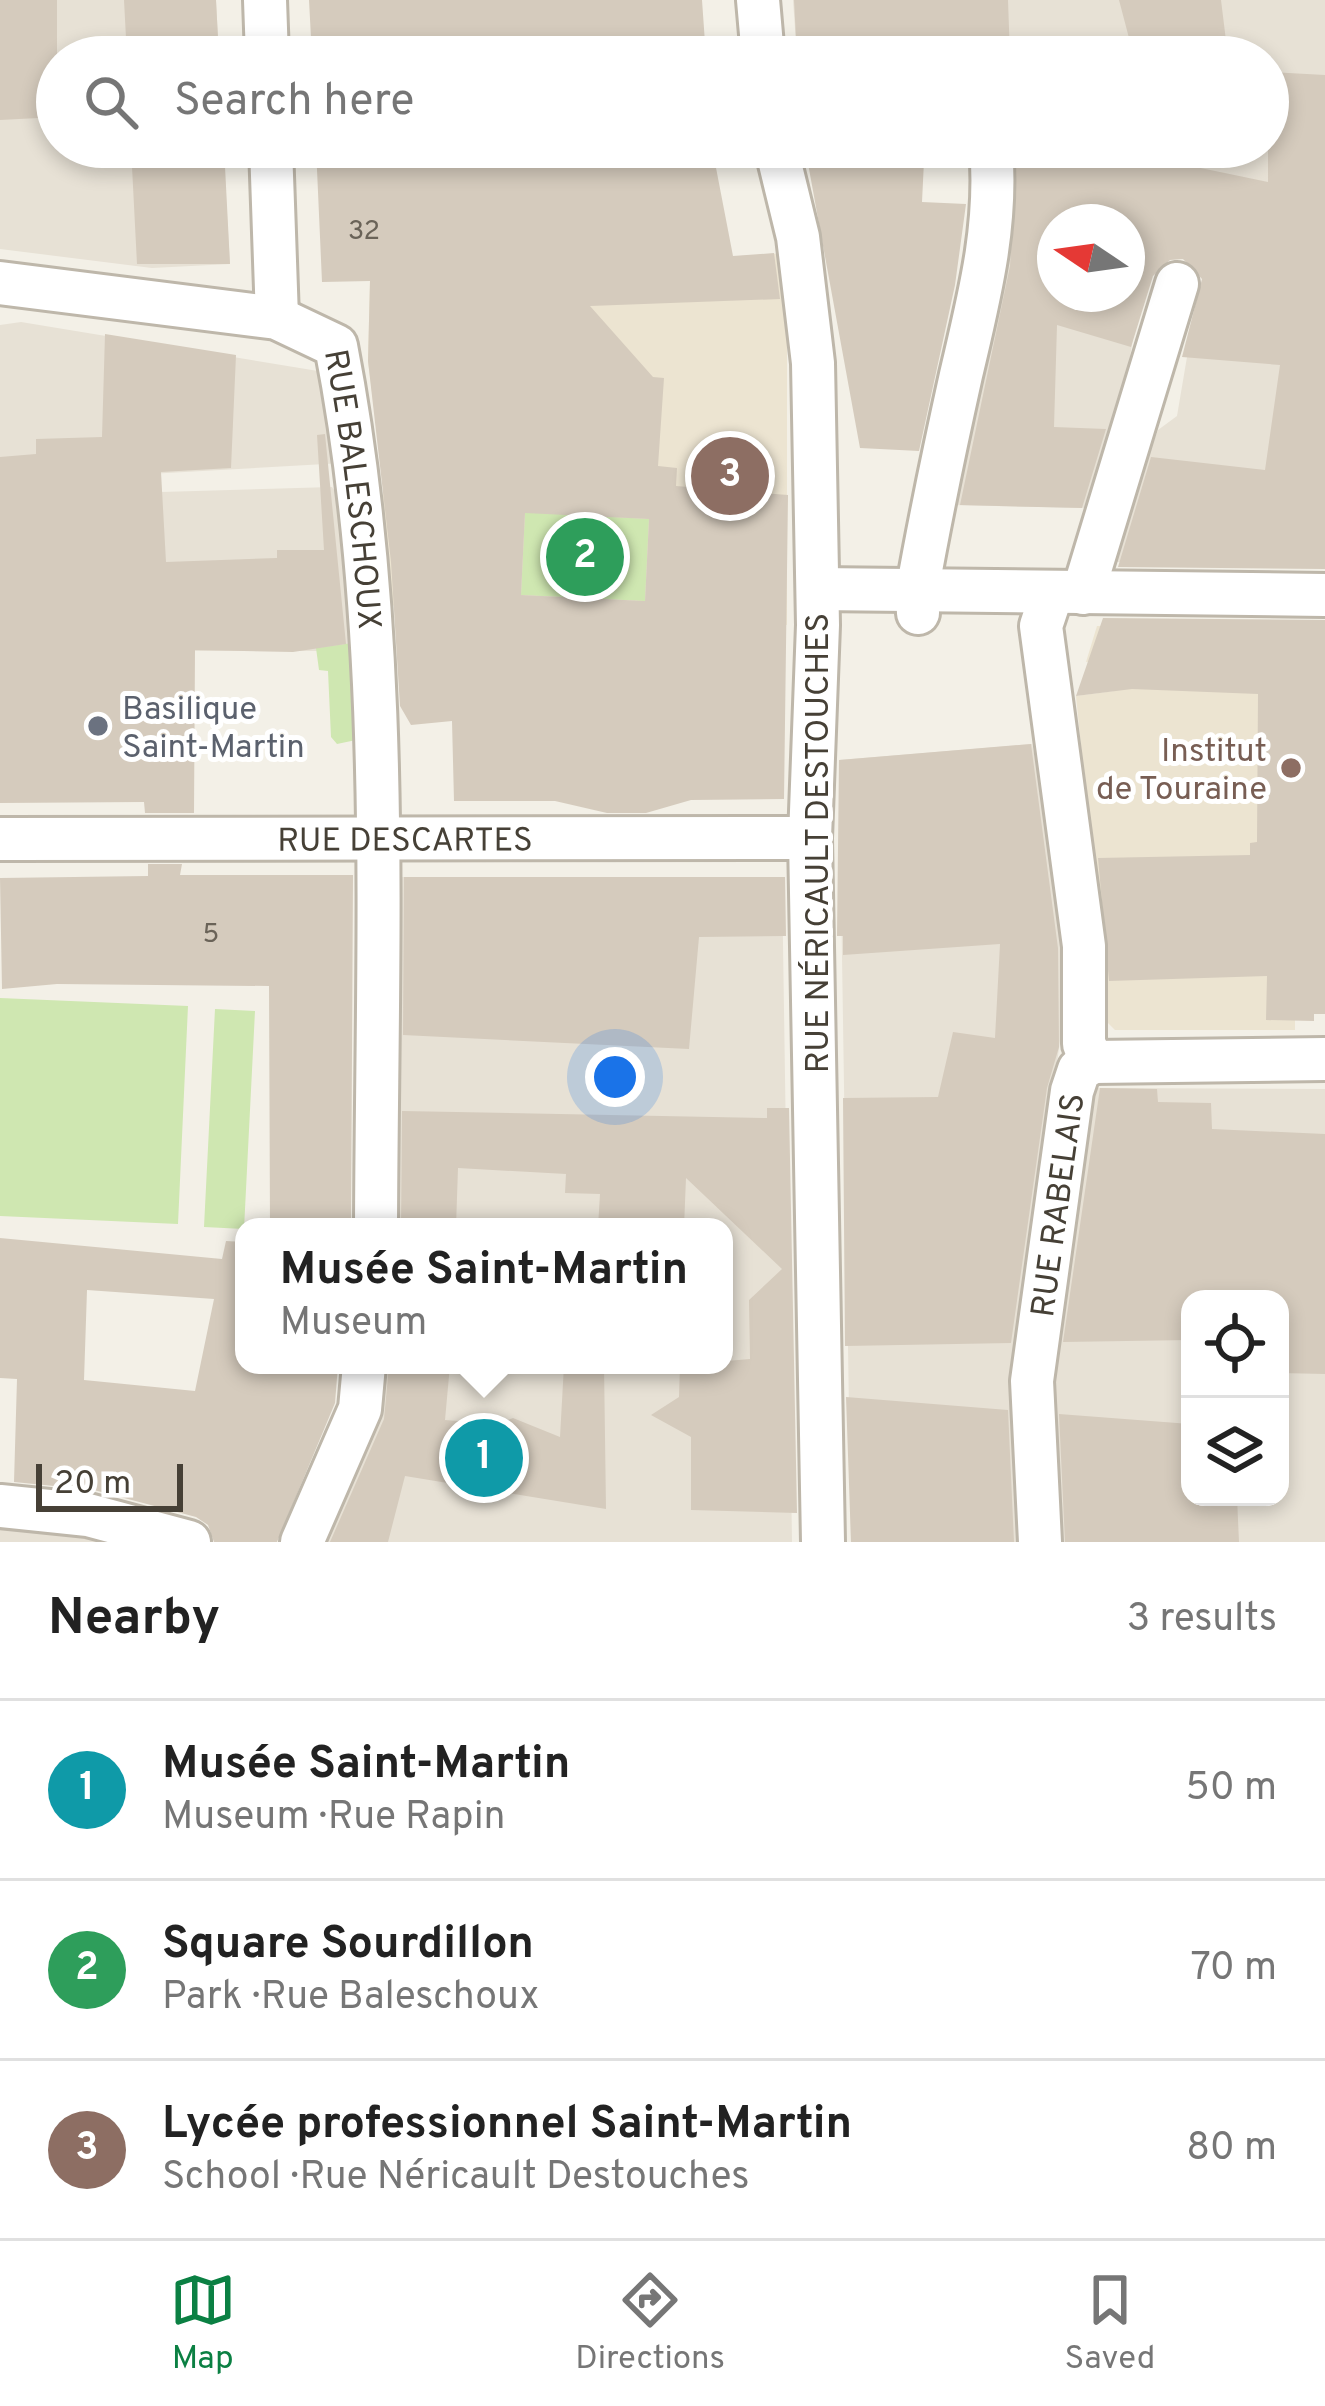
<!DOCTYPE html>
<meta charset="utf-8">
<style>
:root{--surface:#fff;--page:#f2f2f2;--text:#222;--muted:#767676;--line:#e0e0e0;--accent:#0b8043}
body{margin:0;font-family:Overpass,sans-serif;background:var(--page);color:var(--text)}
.controls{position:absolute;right:36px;bottom:36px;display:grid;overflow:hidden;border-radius:24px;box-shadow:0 6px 18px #0003}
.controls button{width:108px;height:108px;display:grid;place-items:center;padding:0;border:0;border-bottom:3px solid var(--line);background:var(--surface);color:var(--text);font:60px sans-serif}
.compass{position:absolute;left:1037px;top:204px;width:108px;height:108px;border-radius:50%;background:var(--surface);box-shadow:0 6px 18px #0003;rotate:283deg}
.scale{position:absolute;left:36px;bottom:30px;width:147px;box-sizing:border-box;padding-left:12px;border:6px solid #464036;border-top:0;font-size:33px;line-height:42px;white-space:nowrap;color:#464036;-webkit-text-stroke:9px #fff;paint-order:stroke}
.you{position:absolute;left:615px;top:1077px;width:42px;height:42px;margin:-30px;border:9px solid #fff;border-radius:50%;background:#1a73e8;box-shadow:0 0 0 18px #1a73e833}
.badge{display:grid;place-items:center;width:78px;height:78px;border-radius:50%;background:var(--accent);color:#fff;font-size:39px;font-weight:700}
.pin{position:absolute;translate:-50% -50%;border:6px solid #fff;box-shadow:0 3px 12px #0006}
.popup{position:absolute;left:235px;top:1218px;width:498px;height:156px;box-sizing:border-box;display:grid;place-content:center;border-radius:24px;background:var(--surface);filter:drop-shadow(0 3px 9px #0005);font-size:39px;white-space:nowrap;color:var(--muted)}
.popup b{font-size:45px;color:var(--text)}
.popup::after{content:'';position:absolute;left:50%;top:100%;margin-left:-24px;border:24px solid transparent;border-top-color:var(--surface)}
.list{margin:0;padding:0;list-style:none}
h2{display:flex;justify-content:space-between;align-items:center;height:156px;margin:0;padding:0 48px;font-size:51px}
h2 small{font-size:39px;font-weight:400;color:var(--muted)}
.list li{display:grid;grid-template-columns:78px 1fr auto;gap:36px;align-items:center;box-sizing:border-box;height:180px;padding:0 48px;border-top:3px solid var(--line)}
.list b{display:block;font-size:45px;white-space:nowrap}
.list p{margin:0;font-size:39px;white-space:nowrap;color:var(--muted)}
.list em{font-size:39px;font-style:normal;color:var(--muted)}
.icon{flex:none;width:66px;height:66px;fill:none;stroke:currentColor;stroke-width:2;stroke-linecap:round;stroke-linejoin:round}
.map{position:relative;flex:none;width:1325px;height:1542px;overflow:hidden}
.search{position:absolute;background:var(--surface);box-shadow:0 6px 18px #0003;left:36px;right:36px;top:36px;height:132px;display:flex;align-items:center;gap:30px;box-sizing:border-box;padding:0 42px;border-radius:66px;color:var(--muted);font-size:45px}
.sheet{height:696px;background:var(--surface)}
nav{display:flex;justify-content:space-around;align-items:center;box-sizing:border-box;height:168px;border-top:3px solid var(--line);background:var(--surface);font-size:33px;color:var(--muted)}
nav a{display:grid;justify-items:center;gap:6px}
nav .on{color:var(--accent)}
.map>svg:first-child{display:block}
.residential{fill:#e7e1d5;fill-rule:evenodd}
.education{fill:#ece4d1}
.green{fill:#cfe7b1}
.building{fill:#d5cbbd;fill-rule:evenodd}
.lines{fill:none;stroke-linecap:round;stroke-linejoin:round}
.street-casing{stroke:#beb7aa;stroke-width:48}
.street{stroke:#fff;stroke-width:42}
.worship-dot{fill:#6b7280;stroke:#fff;stroke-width:4.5}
.education-dot{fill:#8d6e63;stroke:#fff;stroke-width:4.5}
.labels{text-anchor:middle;stroke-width:10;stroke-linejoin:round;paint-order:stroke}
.number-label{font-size:27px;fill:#6a6358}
.street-label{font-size:33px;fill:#464036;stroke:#fff}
.worship-label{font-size:33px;fill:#5b616d;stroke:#fff;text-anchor:start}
.education-label{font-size:33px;fill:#785e54;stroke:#fff;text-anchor:end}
</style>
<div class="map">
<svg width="1325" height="1542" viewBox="0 0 1325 1542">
<rect width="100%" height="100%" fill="#f3f0e7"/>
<path class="residential" d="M 0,0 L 216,0 L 219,57 L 57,57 L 57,147 L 223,147 L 230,264 L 152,268 L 0,249 Z
M 793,0 L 1325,0 L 1325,563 L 1116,562 L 1129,503 L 1158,430 L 1177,416 L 1187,357 L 1216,283 L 1192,261 L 1148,253 L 1114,448 L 1091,508 L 950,505 L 1003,147 L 1268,147 L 1268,57 L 797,57 ZM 1055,222 L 1127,222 L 1127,294 L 1055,294 Z
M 21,322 L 324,372 L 343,463 L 95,477 L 0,599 L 0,325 Z
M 332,487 L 349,512 L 362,642 L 317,651 L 195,651 L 100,502 L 161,492 Z
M 1032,744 L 1060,875 L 1060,992 L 1066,997 L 1012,1392 L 1021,1542 L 851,1542 L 839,760 Z
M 390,877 L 782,877 L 792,1542 L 325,1542 L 383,1365 L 724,1365 L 724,1227 L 393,1227 Z
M 1097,1088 L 1325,1089 L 1325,1542 L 1057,1542 L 1052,1387 L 1085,1100 ZM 1190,1299 L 1280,1299 L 1280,1497 L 1190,1497 Z
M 0,1521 L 135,1542 L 0,1542 Z"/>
<path class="education" d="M 787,253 L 787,625 L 466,601 L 383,606 L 383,479 L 368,361 L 370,280 Z
M 1097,626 L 1325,628 L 1295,910 L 1295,1030 L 1115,1030 L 1100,1015 L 1100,935 L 1076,696 L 1114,691 L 1110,660 L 1086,662 Z"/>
<path class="green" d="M 525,512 L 649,519 L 645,601 L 521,595 Z
M 360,642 L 356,740 L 337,744 L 331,737 L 328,671 L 319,670 L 316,648 Z
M 0,998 L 188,1006 L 178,1224 L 0,1216 Z
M 215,1009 L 255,1011 L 244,1229 L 204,1227 Z"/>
<path class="building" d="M 0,0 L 57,0 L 57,117 L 0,120 Z
M 124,0 L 216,0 L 219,57 L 127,57 Z
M 309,0 L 702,0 L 706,57 L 312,57 Z
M 794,0 L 1008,0 L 1010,57 L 797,57 Z
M 1119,0 L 1221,0 L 1228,57 L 1134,57 Z
M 1268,72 L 1325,75 L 1325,569 L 1118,567 L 1151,457 L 1265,470 L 1280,365 L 1182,357 L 1202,279 L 1183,259 L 1170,260 L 1153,276 L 1131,347 L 1057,325 L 1054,427 L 1106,429 L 1082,508 L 960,505 L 1010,266 L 1017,147 L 1169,147 L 1167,161 L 1268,182 ZM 1055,222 L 1127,222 L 1127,294 L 1055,294 Z
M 131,147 L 224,147 L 230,264 L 137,264 Z
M 316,147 L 712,147 L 733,256 L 774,253 L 780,299 L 590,306 L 653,377 L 664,378 L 658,466 L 677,468 L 676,486 L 788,495 L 784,799 L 691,800 L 646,813 L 607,813 L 555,801 L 454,801 L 452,721 L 411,725 L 400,706 L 391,562 L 368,361 L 370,281 L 322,282 ZM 525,513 L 649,519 L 645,601 L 521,595 Z
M 805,147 L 916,147 L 915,161 L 924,161 L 922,202 L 966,204 L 955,285 L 919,451 L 860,448 Z
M 105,334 L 236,355 L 231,468 L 161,472 L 166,562 L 277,558 L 277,550 L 324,550 L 317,435 L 325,434 L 346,644 L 293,652 L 195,650 L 194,813 L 145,813 L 144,802 L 0,803 L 0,457 L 36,454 L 36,439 L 102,437 Z
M 1103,618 L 1325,620 L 1325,1014 L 1314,1014 L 1314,1021 L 1266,1020 L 1267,976 L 1109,981 L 1098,858 L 1250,855 L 1250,843 L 1257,842 L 1258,694 L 1132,689 L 1076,696 Z
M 1031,744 L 1058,948 L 1059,1047 L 1047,1088 L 1011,1343 L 845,1346 L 843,1098 L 938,1097 L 953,1032 L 995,1038 L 1000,944 L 843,955 L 843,936 L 837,936 L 839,760 Z
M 148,864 L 182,864 L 180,875 L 353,875 L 351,1227 L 270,1227 L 269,986 L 57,984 L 2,989 L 0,878 L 148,876 Z
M 404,877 L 785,877 L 786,936 L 699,937 L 689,1049 L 403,1035 Z
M 1100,1088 L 1157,1089 L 1158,1102 L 1211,1103 L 1212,1129 L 1325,1134 L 1325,1374 L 1280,1373 L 1280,1299 L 1190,1299 L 1190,1340 L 1063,1342 Z
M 767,1108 L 789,1108 L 797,1513 L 691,1510 L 691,1437 L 651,1415 L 679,1397 L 680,1365 L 750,1359 L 749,1300 L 782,1269 L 686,1178 L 684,1227 L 598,1227 L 600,1194 L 565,1193 L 566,1174 L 458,1168 L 456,1227 L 401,1227 L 402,1111 L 767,1118 Z
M 0,1238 L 222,1259 L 226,1241 L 244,1242 L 244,1365 L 338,1365 L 335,1403 L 277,1542 L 214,1542 L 208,1525 L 196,1517 L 94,1490 L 14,1482 L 17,1379 L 0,1378 ZM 87,1290 L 214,1299 L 195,1391 L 84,1380 Z
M 389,1365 L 450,1365 L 445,1420 L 497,1424 L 513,1418 L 560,1437 L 564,1365 L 604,1365 L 606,1509 L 405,1476 L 388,1542 L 330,1542 L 384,1419 Z
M 846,1397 L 1008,1410 L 1014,1542 L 851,1542 Z
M 1059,1414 L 1190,1424 L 1190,1497 L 1237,1497 L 1239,1542 L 1065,1542 Z"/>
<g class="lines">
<defs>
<g id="street">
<path d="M 265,0 L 267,57"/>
<path d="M 758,0 L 763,57"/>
<path d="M 271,147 L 277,318"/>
<path d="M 776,147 L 798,237 L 813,363 L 818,625 L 810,838 L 823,1542"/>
<path id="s1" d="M 0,283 L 277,318 L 336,346 C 392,635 377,933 376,1227"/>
<path d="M 818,589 L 1325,595"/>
<path d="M 1052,593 L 1041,626 L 1084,946 L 1084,1044 L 1093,1062"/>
<path d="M 1083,593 L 1177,284"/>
<path d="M 918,613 L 917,592 C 930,519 945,447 961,375 C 979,298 998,226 991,147"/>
<path id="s2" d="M 0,839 L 810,838"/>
<path d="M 1093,1062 L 1325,1059"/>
<path d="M 0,1506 L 88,1515 L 189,1542"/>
<path d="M 302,1542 L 360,1409 L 364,1365"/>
<path id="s3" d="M 1040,1542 L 1032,1381 L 1072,1091 L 1079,1070 L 1093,1062"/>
</g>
</defs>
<use href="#street" class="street-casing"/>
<use href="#street" class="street"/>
</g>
<circle class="worship-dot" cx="98" cy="726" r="12"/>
<circle class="education-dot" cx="1291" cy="768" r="12"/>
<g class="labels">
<g class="number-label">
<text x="364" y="239">32</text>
<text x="211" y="942">5</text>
</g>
<g class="street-label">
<text dy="12" stroke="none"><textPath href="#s1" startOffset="489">RUE BALESCHOUX</textPath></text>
<text dy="12" stroke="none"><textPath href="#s2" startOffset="405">RUE DESCARTES</textPath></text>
<text transform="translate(816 843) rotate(-90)" y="12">RUE NÉRICAULT DESTOUCHES</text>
<text dy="12" stroke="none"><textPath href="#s3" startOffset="339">RUE RABELAIS</textPath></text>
</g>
<g class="worship-label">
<text x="122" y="719">Basilique<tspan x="122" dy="38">Saint-Martin</tspan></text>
</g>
<g class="education-label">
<text x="1267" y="761">Institut<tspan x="1267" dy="38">de Touraine</tspan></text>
</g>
</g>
</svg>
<div class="controls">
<button><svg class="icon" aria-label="locate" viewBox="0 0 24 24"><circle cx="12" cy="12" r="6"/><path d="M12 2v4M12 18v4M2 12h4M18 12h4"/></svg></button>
<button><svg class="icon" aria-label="layers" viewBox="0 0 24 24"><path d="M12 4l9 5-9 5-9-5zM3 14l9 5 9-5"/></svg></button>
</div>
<svg class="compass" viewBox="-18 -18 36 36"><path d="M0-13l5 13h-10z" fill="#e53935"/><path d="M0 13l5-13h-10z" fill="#767676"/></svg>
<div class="scale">20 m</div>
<div class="you"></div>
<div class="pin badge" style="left:484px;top:1458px;background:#0f9aa8">1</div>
<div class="popup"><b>Musée Saint-Martin</b>Museum</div>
<div class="pin badge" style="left:585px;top:557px;background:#2e9e5b">2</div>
<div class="pin badge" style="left:730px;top:476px;background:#8d6e63">3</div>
<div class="search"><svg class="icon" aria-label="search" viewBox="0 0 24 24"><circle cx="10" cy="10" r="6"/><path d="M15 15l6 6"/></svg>Search here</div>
</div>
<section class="sheet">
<h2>Nearby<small>3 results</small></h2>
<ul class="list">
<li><span class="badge" style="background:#0f9aa8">1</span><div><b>Musée Saint-Martin</b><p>Museum · Rue Rapin</p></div><em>50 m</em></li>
<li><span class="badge" style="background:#2e9e5b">2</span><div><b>Square Sourdillon</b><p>Park · Rue Baleschoux</p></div><em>70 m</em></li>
<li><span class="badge" style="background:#8d6e63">3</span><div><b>Lycée professionnel Saint-Martin</b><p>School · Rue Néricault Destouches</p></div><em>80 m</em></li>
</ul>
</section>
<nav>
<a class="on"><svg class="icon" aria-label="map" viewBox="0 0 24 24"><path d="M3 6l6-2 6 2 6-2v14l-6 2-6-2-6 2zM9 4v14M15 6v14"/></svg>Map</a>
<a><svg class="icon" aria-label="directions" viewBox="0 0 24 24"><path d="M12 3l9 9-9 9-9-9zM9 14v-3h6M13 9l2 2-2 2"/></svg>Directions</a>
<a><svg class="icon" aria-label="saved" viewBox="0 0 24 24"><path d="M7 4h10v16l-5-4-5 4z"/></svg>Saved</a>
</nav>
